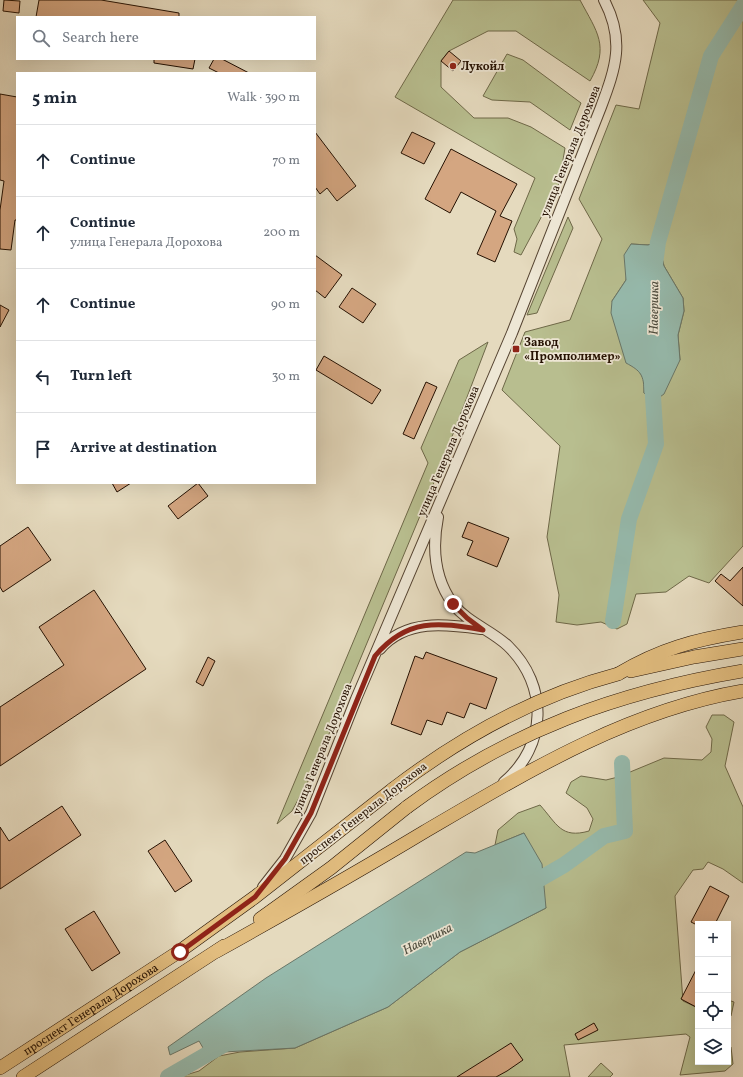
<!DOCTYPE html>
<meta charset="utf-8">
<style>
:root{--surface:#fff;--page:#f2f2f3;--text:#1f2937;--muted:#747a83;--line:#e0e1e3}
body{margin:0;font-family:Vollkorn,serif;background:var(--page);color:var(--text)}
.controls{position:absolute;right:12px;bottom:12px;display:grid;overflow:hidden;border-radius:0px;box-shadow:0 4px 16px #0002}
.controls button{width:36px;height:36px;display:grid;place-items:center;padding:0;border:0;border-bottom:1px solid var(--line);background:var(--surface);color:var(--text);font:20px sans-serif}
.stop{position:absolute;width:12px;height:12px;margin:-9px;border:3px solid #8f2418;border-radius:50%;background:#fff}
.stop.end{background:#8f2418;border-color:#fff;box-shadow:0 1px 4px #0008}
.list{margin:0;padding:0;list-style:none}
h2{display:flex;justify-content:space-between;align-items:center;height:52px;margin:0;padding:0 16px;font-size:17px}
h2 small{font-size:13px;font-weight:400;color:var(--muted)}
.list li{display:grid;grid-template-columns:26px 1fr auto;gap:12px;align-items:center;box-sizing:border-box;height:72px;padding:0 16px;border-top:1px solid var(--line)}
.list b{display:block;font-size:15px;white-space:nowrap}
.list p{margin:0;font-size:13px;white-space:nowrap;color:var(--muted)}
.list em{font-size:13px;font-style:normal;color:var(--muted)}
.icon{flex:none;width:22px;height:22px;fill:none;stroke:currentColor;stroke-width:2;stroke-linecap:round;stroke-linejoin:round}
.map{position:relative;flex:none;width:743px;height:1077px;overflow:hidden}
.search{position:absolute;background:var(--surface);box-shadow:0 4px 16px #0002;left:16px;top:16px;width:300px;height:44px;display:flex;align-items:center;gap:10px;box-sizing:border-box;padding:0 14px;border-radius:0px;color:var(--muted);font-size:15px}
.panel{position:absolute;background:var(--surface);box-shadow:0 4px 16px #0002;left:16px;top:72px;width:300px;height:412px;border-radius:0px}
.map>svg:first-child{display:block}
.green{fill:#b8be8f;stroke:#6e6848;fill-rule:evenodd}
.water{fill:#96bbae;stroke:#697769}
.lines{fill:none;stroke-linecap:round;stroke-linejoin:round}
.river{stroke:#96bbae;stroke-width:16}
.building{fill:#d4a681;stroke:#251102}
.minor-casing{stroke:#554331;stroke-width:12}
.major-casing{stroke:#251102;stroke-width:14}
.minor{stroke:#eee7d5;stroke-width:10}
.major{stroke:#e2bd7f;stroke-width:13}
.major-bridge-casing{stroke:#251102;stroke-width:14;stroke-linecap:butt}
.major-bridge{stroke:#e2bd7f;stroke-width:13}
.route{stroke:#8f2418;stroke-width:5}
.poi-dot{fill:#8f2418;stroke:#eee7d5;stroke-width:1.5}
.labels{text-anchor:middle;stroke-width:3.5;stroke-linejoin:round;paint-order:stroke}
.poi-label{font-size:12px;font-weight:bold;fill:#251102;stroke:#eee7d5;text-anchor:start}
.street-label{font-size:12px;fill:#251102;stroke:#eee7d5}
.water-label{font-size:13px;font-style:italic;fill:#4d4c3e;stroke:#eee7d5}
</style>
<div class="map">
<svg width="743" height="1077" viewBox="0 0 743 1077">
<rect width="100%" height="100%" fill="#e5dabe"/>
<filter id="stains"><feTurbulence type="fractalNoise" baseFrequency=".005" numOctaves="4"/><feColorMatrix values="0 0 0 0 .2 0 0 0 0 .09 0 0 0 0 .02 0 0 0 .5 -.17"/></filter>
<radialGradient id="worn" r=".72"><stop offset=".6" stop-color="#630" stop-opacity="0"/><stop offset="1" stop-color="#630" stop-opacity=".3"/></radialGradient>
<path class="green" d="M 453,0 L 580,0 C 597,32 610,46 590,81 L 516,31 L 488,31 L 449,51 L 441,61 L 441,87 L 474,118 L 508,118 L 531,127 L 565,148 L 559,184 L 521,255 L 514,252 L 517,239 L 514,229 L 535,178 L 395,97 Z
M 643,0 L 743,0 L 743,546 L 709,583 L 689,576 L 666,592 L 636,594 L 627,624 L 617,629 L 601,622 L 577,625 L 556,622 L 559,595 L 547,537 L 560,446 L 502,390 L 525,332 L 570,320 L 602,239 L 579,199 L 616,105 L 639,109 L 660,23 ZM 658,242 L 664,266 L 683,298 L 684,311 L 678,335 L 680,360 L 644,393 L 644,380 L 638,369 L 612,301 L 626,280 L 631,244 L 648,245 Z
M 507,54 L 523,60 L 581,103 L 570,130 L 530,102 L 492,100 L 483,96 Z
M 568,217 L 573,228 L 537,313 L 527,315 Z
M 488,342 L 440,468 L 314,770 L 292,811 L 277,824 L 428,463 L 421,448 L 459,360 Z
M 712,715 L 724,715 L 734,722 L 725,766 L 743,807 L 743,883 L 723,869 L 708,862 L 703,869 L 693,870 L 675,896 L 683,1001 L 698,1008 L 698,1062 L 728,1062 L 728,1046 L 731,1047 L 733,1064 L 725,1071 L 680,1075 L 690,1037 L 686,1034 L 564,1045 L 570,1077 L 179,1077 L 199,1071 L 219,1056 L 240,1052 L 295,1048 L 388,1007 L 460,952 L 546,908 L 524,833 L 495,845 L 498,830 L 518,813 L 540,805 C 557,824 561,839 589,831 L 593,819 L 587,808 L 566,793 L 571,782 L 581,776 L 606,780 L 618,777 L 664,758 L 702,760 L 711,752 L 712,739 L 706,727 Z
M 728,1000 L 734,1002 L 731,1016 L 728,1014 Z
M 601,1063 L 613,1074 L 610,1077 L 588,1077 Z"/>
<path class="water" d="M 658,242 L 664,266 L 683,298 L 684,311 L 678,335 L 680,360 L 664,394 L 653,402 L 644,393 C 644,375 641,371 626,363 L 611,313 L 612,301 L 626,280 L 624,255 L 631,244 L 648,245 Z
M 524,833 L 542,864 L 546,908 L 460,952 L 388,1007 L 295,1048 L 206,1053 L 199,1041 L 170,1055 L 168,1047 L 266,978 L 466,852 L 475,853 Z"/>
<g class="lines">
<path class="river" d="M 655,264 L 658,242 L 711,56 L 743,6
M 613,621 L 629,519 L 656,444 L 652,381
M 524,888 L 564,865 L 604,836 L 625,831 L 622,763
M 168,1077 L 225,1044"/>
</g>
<path class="building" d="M 4,0 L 20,1 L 19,13 L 3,11 Z
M 39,0 L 101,0 L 179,13 L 179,17 L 36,17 Z
M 449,51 L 461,61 L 453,71 L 441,61 Z
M 154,59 L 195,59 L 193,69 L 154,63 Z
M 214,59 L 222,59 L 249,73 L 219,73 L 209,68 Z
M 0,94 L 17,97 L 17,220 L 15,220 L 11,250 L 0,249 L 0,210 L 4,181 L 0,180 Z
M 315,132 L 356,186 L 337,201 L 327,188 L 320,194 L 315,187 Z
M 412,132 L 435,143 L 424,164 L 401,153 Z
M 451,149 L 517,184 L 500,216 L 512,221 L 495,262 L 477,254 L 496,211 L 461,192 L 450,213 L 425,199 Z
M 315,255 L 342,275 L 325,298 L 315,290 Z
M 352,288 L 376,304 L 363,323 L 339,307 Z
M 0,305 L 9,310 L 0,327 Z
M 324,356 L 381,390 L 372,404 L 316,370 Z
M 426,382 L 437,387 L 414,439 L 403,434 Z
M 112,483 L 131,483 L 117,492 Z
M 198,483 L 208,496 L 178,519 L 168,506 Z
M 468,522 L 509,538 L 497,567 L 467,555 L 473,541 L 462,537 Z
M 28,527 L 51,560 L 3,592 L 0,587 L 0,546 Z
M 743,567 L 743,606 L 715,581 L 721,574 L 730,581 Z
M 94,590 L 146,669 L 0,766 L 0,707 L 64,665 L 39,627 Z
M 426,652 L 497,678 L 486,709 L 470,703 L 464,718 L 447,712 L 442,725 L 427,720 L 421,735 L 391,724 L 415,656 L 423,659 Z
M 208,657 L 215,661 L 203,686 L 196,682 Z
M 62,806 L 81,835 L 0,889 L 0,827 L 9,841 Z
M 165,840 L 192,881 L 175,892 L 148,851 Z
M 710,886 L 729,896 L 715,924 L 695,924 L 691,922 Z
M 94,911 L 120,953 L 92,971 L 65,929 Z
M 698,966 L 698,1008 L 681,999 Z
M 594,1023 L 598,1030 L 578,1040 L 575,1034 Z
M 511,1043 L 523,1060 L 507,1071 L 496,1077 L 457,1077 Z"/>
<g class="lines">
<defs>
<path id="minor" d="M 438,517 C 432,548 434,578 453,604 C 468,623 491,630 508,646 C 549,686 547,746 504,782
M 380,649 C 406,619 445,624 481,629
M 263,887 L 285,859 L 311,813 L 356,699 L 512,333 L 601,107 C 616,67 625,40 604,0"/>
<g id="major">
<path d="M 631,671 L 694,657 L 743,649"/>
<path d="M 618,674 C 660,649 694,640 743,632"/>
<path d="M 260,919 L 331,868 L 407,807"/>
<path d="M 217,951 C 287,912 356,873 424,832 C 525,773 626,711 743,691"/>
<path id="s1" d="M 0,1068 L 180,951 L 255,897 L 393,789"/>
<path d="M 23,1077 L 224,946"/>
</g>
</defs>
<use href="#minor" class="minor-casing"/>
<use href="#major" class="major-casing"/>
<use href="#minor" class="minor"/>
<use href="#major" class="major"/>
<defs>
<path id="major-bridge" d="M 393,789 C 461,737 534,696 618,674
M 407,807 C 510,731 618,692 743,671"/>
</defs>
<use href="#major-bridge" class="major-bridge-casing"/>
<use href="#major-bridge" class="major-bridge"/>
</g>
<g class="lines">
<path class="route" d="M 180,952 L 255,897 L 285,859 L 311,813 L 375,656 C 407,618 438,622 483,630 L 467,618 L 453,604"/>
</g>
<g class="poi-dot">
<circle cx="453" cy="66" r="4"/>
<rect x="512" y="345" width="8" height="8" rx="2"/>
</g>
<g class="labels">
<g class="poi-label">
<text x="461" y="70">Лукойл</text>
<text x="524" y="346">Завод<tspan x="524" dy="14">«Промполимер»</tspan></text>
</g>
<g class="street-label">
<text transform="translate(570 151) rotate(-68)" y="4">улица Генерала Дорохова</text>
<text transform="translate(448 451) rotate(-67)" y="4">улица Генерала Дорохова</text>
<text transform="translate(322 749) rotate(-68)" y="4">улица Генерала Дорохова</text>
<text transform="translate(363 813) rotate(-38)" y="4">проспект Генерала Дорохова</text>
<text dy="4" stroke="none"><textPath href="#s1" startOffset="108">проспект Генерала Дорохова</textPath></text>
</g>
<g class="water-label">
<text transform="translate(653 308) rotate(-89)" y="5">Навершка</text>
<text transform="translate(427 938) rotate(-27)" y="5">Навершка</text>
</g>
</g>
<rect width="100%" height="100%" filter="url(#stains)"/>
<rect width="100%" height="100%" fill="url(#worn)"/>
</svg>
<div class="controls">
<button>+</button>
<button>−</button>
<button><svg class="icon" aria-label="locate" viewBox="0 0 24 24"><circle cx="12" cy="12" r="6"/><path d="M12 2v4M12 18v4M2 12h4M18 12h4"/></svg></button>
<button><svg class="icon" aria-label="layers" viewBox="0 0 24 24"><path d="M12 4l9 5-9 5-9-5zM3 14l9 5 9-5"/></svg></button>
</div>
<div class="stop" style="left:180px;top:952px"></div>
<div class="stop end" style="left:453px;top:604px"></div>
<div class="search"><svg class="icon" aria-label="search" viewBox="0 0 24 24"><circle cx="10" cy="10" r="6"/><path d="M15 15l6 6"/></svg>Search here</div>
<section class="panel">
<h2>5 min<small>Walk · 390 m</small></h2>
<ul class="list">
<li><svg class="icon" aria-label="ahead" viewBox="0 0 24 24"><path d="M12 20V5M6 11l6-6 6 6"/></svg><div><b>Continue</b></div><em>70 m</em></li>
<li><svg class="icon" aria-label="ahead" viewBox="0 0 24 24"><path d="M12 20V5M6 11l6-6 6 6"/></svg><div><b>Continue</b><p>улица Генерала Дорохова</p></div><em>200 m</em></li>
<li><svg class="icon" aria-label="ahead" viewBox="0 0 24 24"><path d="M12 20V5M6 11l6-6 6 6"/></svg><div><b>Continue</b></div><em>90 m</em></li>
<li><svg class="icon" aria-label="left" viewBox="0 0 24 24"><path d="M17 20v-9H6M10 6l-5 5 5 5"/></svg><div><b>Turn left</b></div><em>30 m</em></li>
<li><svg class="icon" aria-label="arrive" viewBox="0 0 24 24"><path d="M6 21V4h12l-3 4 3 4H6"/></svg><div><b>Arrive at destination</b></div></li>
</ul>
</section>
</div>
